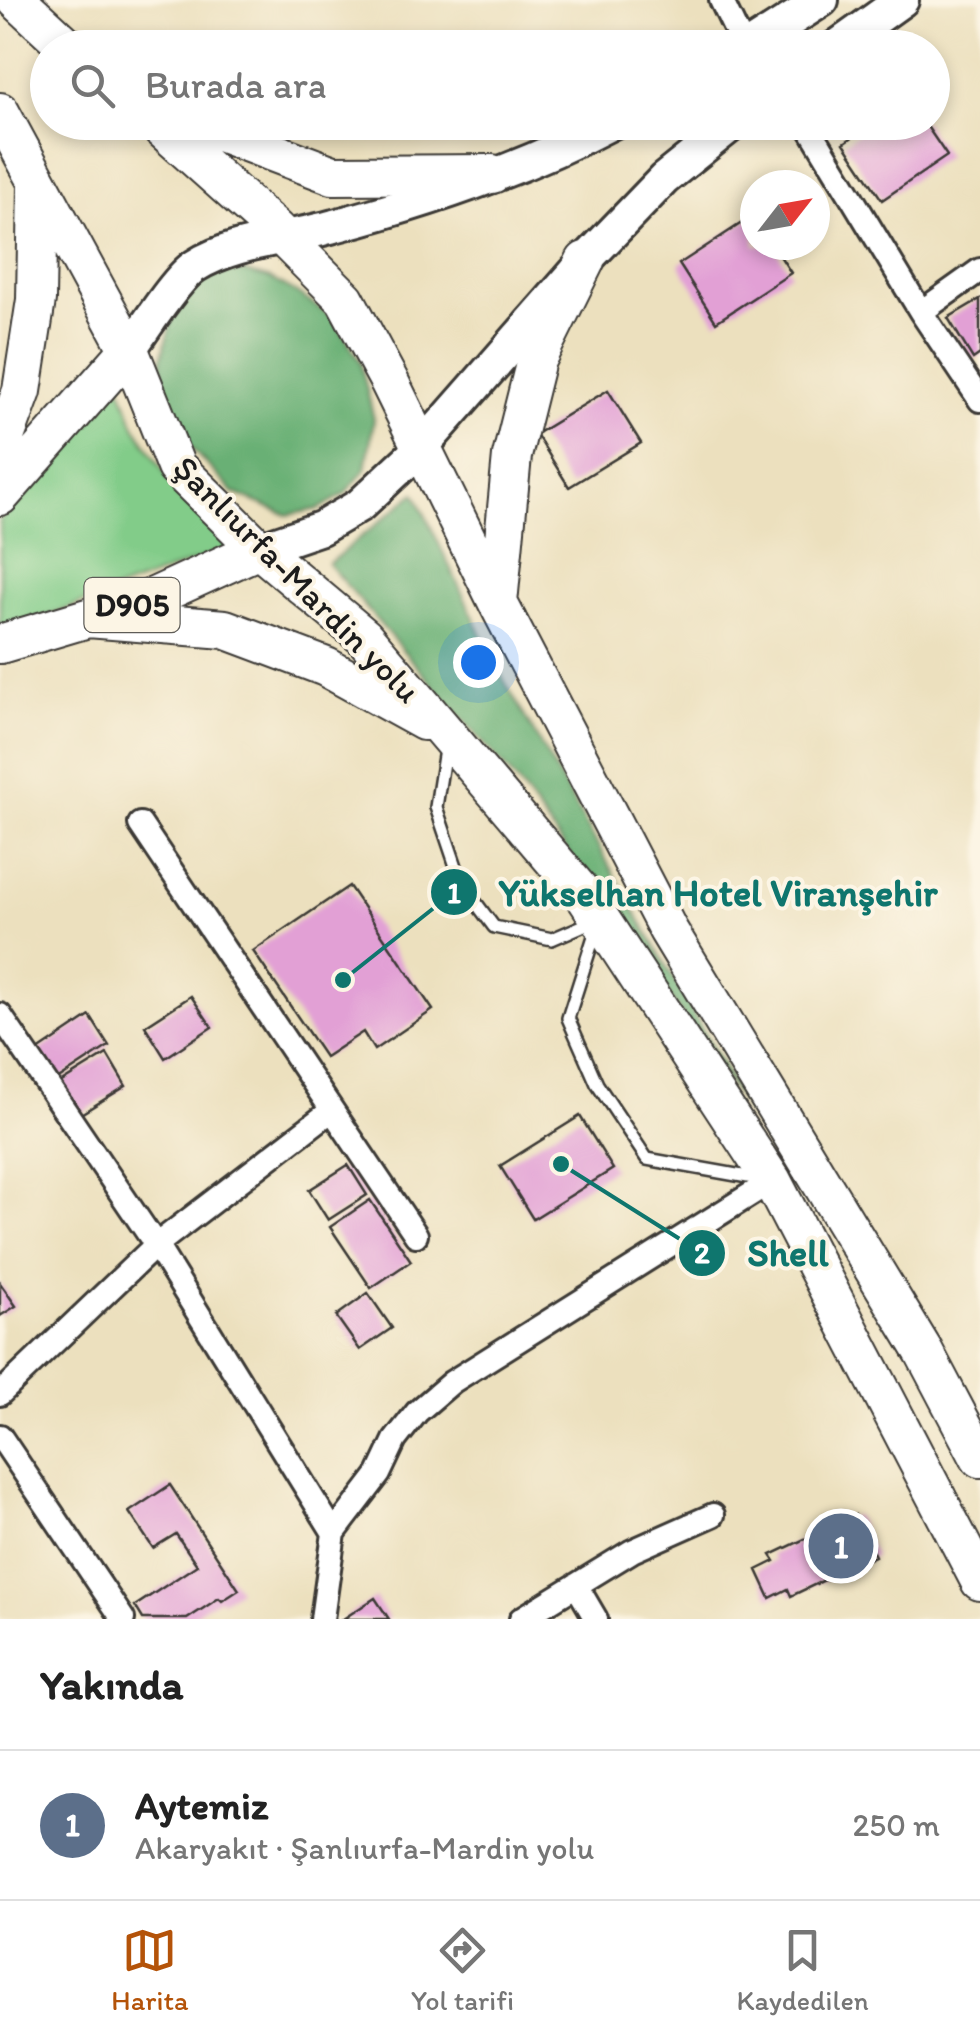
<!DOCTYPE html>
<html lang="tr">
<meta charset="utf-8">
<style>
:root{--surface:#fff;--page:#f6f6f6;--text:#222;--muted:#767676;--line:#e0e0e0;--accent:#b45309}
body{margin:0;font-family:Itim,sans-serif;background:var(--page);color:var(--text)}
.compass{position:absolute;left:740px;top:170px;width:90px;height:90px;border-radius:50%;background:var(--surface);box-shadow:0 5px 15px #0003;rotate:59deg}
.you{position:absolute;left:478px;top:662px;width:35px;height:35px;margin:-25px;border:8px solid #fff;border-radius:50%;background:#1a73e8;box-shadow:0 0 0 15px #1a73e833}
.badge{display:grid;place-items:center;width:65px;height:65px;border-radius:50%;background:var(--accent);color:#fff;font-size:32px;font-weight:700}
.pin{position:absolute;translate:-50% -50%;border:5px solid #fff;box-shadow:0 2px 10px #0006}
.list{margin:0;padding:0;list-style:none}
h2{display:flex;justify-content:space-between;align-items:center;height:130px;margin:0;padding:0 40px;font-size:42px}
h2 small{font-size:32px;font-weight:400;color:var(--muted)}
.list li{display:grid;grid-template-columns:65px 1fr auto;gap:30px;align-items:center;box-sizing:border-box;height:150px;padding:0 40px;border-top:2px solid var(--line)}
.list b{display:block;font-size:38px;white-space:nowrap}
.list p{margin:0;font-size:32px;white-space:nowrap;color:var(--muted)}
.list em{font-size:32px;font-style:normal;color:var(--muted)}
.icon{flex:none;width:55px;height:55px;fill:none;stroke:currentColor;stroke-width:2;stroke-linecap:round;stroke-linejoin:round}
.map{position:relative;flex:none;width:980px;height:1619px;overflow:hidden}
.search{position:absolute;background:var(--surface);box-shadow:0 5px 15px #0003;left:30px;right:30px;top:30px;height:110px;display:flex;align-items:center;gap:25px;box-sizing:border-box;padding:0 35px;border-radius:55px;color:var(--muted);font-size:38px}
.sheet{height:280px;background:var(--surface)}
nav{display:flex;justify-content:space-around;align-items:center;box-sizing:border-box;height:140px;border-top:2px solid var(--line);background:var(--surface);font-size:28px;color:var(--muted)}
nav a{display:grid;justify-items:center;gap:5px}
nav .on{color:var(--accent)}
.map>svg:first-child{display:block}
.green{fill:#82cc89;stroke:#4f7452;stroke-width:2.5}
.forest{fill:#69b075;stroke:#426648;stroke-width:2.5}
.building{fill:#e2a0d5}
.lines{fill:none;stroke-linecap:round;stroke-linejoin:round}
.service-casing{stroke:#3b3934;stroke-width:16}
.minor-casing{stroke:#3b3934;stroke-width:28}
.secondary-casing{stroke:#3b3934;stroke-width:38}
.trunk-casing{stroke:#3b3934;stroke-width:42}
.service{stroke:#fff;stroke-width:11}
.minor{stroke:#fff;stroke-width:22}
.secondary{stroke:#fff;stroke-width:32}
.trunk{stroke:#fff;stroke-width:38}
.labels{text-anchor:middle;stroke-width:8;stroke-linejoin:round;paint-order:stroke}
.shield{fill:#fcf5e5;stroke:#5f5d58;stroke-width:2.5}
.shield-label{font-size:32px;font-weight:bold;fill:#1c1c1c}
.street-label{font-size:35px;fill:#1c1c1c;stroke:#fcf5e5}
.leader{fill:none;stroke:#0f766e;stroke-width:4}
.callout-dot{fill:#0f766e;stroke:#fcf5e5;stroke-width:4}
.mark-label{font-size:30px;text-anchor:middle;font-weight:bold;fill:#fff}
.callout-label{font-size:38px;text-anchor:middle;font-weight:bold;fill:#0f766e;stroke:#fcf5e5;stroke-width:8;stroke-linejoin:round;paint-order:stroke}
</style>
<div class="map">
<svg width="980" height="1619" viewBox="0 0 980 1619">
<rect width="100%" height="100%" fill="#fcf5e5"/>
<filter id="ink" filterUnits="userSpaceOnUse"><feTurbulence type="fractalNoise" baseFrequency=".01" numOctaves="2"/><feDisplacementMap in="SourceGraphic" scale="20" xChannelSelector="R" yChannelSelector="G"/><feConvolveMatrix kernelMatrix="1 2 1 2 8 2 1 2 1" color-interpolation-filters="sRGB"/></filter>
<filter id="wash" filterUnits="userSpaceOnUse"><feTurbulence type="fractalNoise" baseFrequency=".0048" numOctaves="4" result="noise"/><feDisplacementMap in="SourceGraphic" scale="40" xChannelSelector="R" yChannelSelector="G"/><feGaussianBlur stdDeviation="2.25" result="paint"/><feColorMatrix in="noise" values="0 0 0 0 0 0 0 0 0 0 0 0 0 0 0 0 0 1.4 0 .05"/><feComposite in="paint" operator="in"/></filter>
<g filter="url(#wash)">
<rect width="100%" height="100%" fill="#ece0be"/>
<path class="green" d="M 118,380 L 135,426 L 174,488 L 235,546 L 0,634 L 0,520 Z"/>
<path class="forest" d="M 212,271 L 245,272 L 271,279 L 295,292 L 334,318 L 360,361 L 374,419 L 366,469 L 345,494 L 319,509 L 287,515 L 234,493 L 189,446 L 165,399 L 161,359 L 172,319 L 179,301 Z
M 415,493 L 500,673 L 756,1124 L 624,929 L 517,782 L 328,564 Z"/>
<g id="blocks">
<path class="building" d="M 874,122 L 924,122 L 947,156 L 882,200 L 844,143 Z
M 754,215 L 755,245 L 773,245 L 791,273 L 716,322 L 679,264 Z
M 980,299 L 980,354 L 973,359 L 948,318 Z
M 608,390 L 641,443 L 569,487 L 536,434 Z
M 349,886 L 433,1010 L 374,1050 L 363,1032 L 325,1057 L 253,951 Z
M 191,996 L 212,1027 L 165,1058 L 145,1026 Z
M 90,1016 L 109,1046 L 57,1080 L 38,1051 Z
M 107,1054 L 126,1086 L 79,1115 L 60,1083 Z
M 580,1116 L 613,1169 L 533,1219 L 500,1166 Z
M 348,1165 L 367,1195 L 328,1220 L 309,1190 Z
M 370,1200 L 411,1261 L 371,1288 L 330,1227 Z
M 0,1283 L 16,1306 L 0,1316 Z
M 368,1293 L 392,1328 L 360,1350 L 336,1316 Z
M 170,1485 L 239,1590 L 222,1601 L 219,1598 L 187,1619 L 143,1619 L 135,1606 L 197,1565 L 176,1534 L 153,1548 L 129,1512 Z
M 855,1515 L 875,1556 L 791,1596 L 788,1589 L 770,1598 L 757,1570 L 775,1561 L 771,1555 Z
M 375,1598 L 389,1619 L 343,1619 Z"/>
</g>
</g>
<g filter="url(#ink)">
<use href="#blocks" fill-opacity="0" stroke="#3b3934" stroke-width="2.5"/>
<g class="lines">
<defs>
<path id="service" d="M 446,743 L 436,807 L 462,884 L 494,927 L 552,939 L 596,920
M 597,927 L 568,1018 L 597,1084 L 647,1159 L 759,1179"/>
<path id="minor" d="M 721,0 L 744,48
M 806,122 L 921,312 L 980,400
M 921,312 L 980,270
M 140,824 L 416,1235
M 0,1015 L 156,1245 L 334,1533
M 0,1394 L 156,1245 L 332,1110
M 0,1436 L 123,1619
M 576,1585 L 596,1619
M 322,1619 L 334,1533 L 379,1474 L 395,1440 L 417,1412 L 452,1382 L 772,1181
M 521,1619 L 632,1551 L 713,1515"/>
<path id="secondary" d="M 747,48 L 822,0
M 835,48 L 902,0
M 129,350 C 144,330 176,278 195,266 C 234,241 289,239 334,226 C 429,201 526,168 613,122
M 259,549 L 321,528 L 360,505 L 421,448 L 585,261 L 664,179 L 735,122"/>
<path id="trunk" d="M 17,0 L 69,48
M 0,112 L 129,350 L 176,467 L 259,549 L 364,637 L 587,899 L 772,1181 L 980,1581
M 155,122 L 276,230 L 345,299 L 389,381 L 498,603 L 668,930 L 924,1352 L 980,1458
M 193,122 L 333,175 L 492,174
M 0,450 L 22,391 L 36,300 L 38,184
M 0,496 L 129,350
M 498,603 L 512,456 L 536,360 L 585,261
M 88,618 L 225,629 L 326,667 L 424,721
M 0,644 L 145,601 L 259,549"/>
</defs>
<use href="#service" class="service-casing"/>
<use href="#minor" class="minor-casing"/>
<use href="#secondary" class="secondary-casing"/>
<use href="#trunk" class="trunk-casing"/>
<use href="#service" class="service"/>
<use href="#minor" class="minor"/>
<use href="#secondary" class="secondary"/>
<use href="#trunk" class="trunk"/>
</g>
</g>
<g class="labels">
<rect class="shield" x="84.5" y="578" width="95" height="54" rx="8"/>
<g class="shield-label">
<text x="132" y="616">D905</text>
</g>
<g class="street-label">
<text transform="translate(297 579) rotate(45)" y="12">Şanlıurfa-Mardin yolu</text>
</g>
</g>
<path class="leader" d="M343 980L454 892M561 1164L702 1253"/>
<g class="callout-dot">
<circle cx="343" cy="980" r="10"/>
<circle cx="561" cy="1164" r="10"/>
<circle cx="454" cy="892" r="25"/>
<circle cx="702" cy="1253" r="25"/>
</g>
<g class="mark-label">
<text x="454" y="903">1</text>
<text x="702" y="1263">2</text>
</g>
<g class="callout-label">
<text x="718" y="906">Yükselhan Hotel Viranşehir</text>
<text x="788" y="1266">Shell</text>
</g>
</svg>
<svg class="compass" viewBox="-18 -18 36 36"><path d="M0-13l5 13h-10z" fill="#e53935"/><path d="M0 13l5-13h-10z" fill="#767676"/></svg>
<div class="you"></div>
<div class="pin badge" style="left:841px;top:1546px;background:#5c6f8a">1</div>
<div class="search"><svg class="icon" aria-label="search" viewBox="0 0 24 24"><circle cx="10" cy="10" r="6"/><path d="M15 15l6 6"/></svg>Burada ara</div>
</div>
<section class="sheet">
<h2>Yakında<small></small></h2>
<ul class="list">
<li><span class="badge" style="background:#5c6f8a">1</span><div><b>Aytemiz</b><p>Akaryakıt · Şanlıurfa-Mardin yolu</p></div><em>250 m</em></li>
</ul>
</section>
<nav>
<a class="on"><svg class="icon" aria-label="map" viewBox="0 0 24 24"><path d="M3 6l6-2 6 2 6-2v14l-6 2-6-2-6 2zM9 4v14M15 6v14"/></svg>Harita</a>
<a><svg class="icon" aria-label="directions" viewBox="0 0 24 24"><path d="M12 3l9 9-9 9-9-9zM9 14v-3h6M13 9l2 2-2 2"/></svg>Yol tarifi</a>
<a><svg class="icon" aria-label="saved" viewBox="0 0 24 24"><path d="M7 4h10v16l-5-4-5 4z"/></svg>Kaydedilen</a>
</nav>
